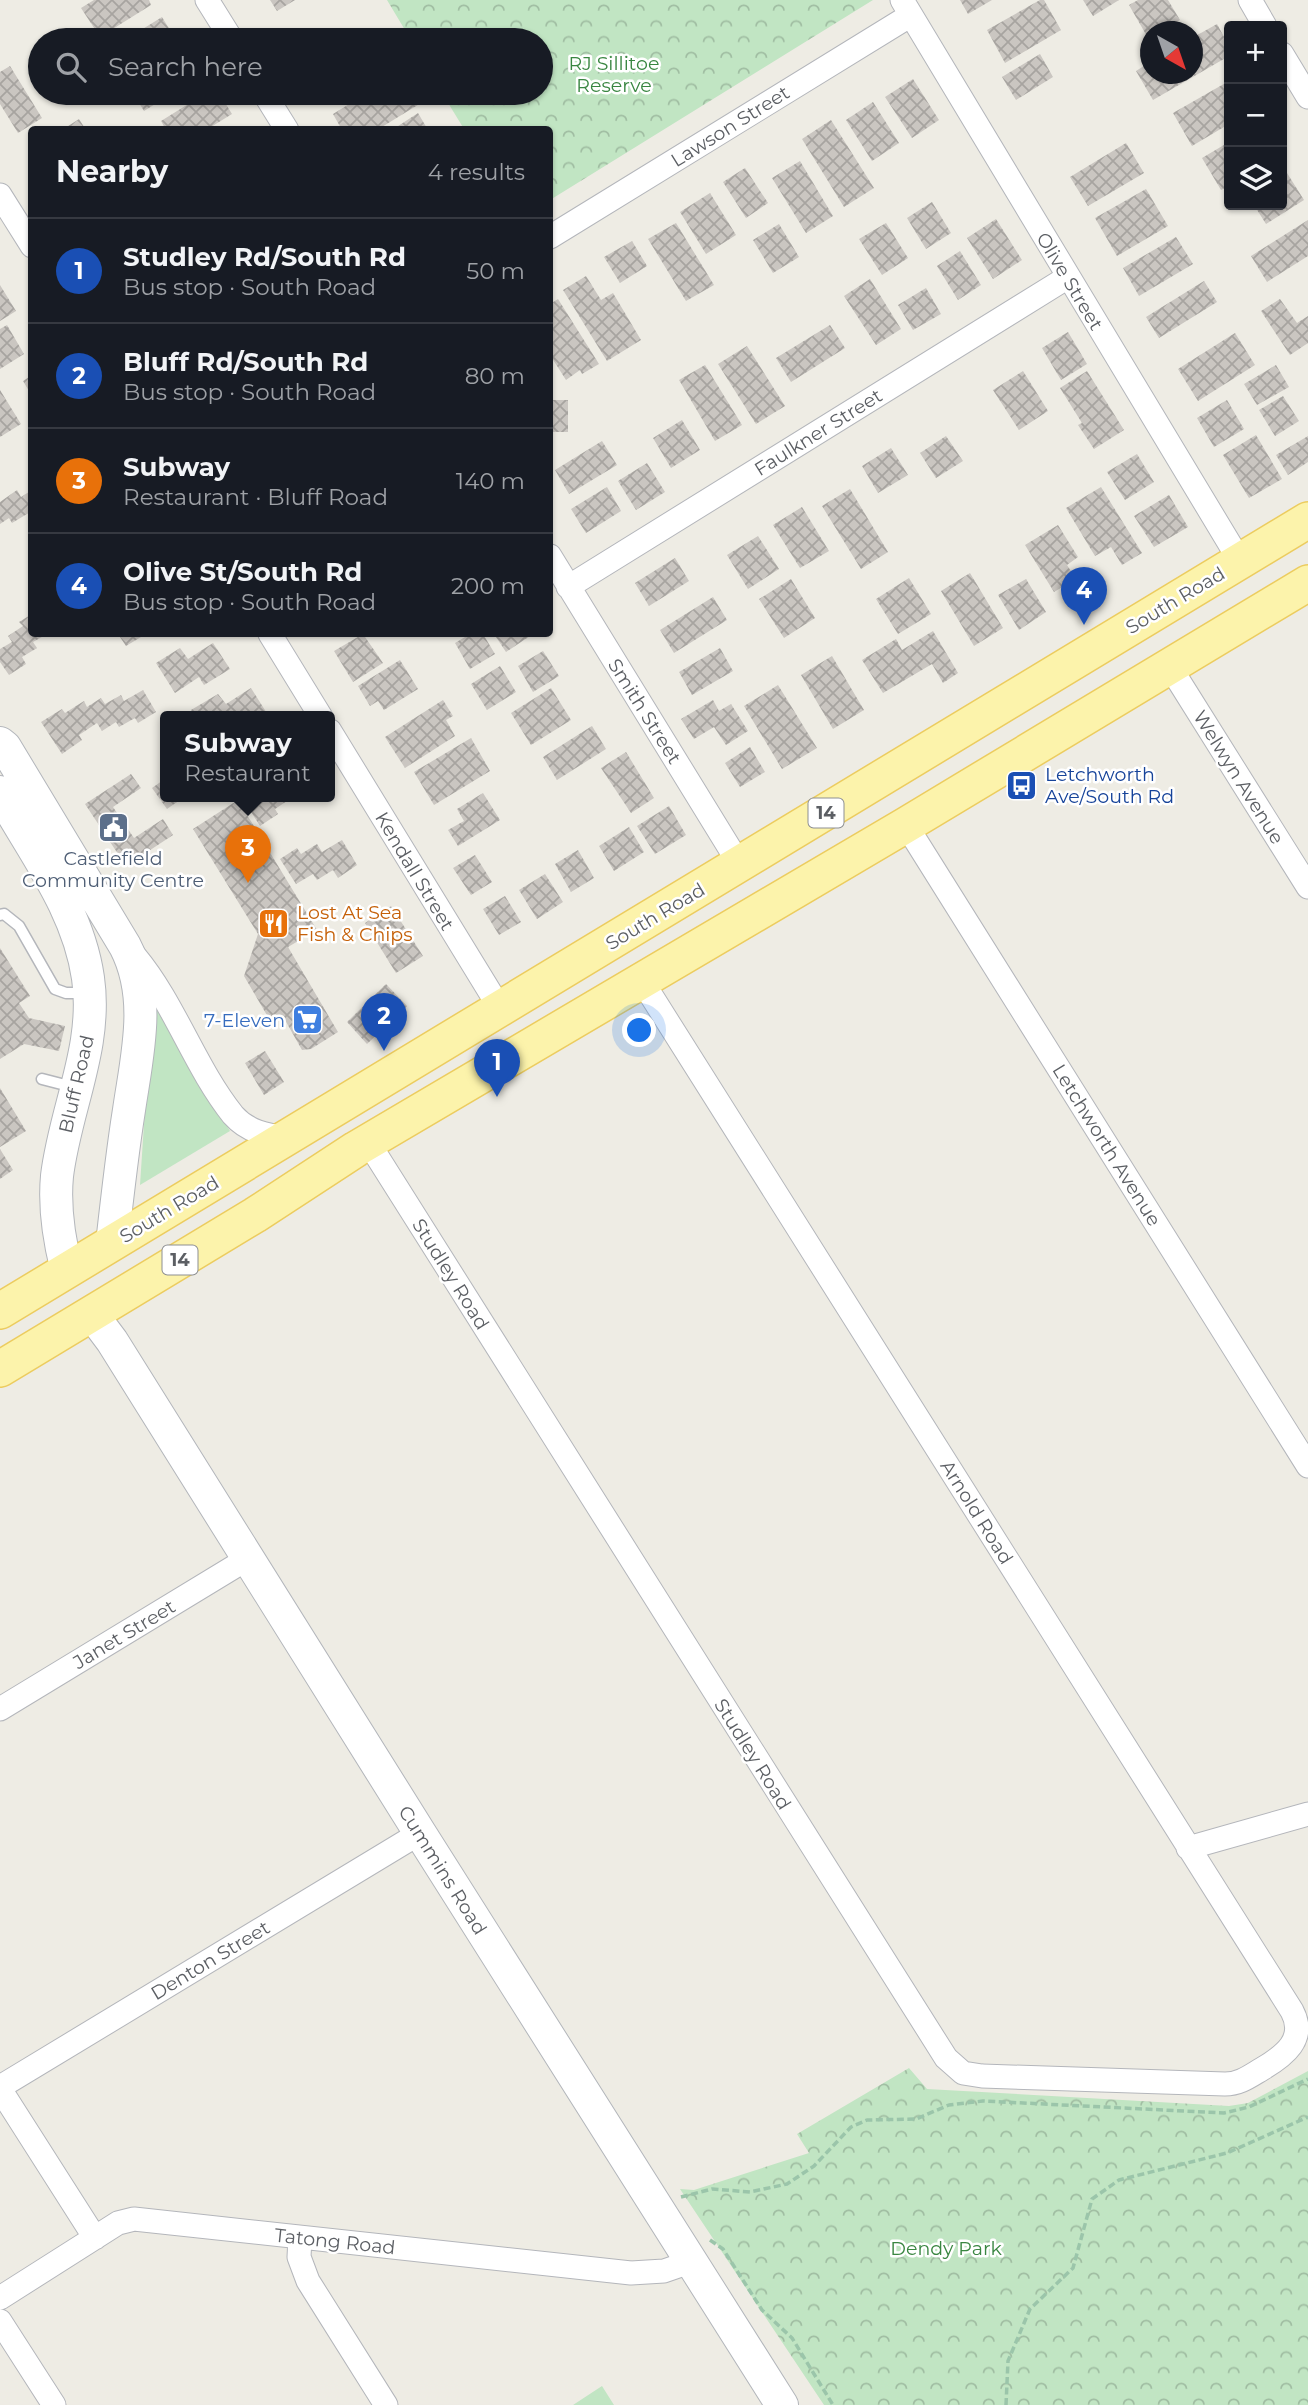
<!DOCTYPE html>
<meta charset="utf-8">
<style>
:root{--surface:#171b24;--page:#20242c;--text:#f1f3f6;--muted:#9ea1a6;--line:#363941;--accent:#db2777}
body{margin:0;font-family:Montserrat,sans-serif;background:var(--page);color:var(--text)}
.controls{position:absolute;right:21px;top:21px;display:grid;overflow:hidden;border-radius:7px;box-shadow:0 2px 5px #0004}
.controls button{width:63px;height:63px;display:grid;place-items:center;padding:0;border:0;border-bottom:2px solid var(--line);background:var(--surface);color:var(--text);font:35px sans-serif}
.compass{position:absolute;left:1140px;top:21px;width:63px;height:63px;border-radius:50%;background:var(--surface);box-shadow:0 2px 5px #0004;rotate:140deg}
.you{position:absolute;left:640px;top:1031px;width:24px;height:24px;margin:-18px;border:5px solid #fff;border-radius:50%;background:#1a73e8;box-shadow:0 0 0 10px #1a73e833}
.badge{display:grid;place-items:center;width:46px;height:46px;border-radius:50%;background:var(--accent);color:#fff;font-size:23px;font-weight:700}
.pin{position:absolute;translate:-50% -58px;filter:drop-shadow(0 2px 4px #0008)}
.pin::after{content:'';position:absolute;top:37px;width:24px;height:21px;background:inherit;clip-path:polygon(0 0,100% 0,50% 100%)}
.popup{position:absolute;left:160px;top:711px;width:175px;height:91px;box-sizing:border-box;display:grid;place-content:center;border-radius:7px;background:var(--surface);filter:drop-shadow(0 2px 5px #0005);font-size:23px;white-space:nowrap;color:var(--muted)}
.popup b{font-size:26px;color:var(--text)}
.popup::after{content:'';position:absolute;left:50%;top:100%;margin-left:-14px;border:14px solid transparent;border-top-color:var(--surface)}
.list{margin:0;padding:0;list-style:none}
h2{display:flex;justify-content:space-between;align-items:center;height:91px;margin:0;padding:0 28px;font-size:30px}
h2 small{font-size:23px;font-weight:400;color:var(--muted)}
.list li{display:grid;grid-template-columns:46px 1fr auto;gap:21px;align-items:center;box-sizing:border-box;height:105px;padding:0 28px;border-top:2px solid var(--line)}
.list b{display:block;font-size:26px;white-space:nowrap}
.list p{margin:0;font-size:23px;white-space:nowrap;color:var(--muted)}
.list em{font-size:23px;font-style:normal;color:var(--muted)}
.icon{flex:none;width:38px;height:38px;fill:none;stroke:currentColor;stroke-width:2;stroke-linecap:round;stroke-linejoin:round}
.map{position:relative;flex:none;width:1308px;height:2405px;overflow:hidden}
.search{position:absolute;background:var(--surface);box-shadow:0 2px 5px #0004;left:28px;top:28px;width:525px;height:77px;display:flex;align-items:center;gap:18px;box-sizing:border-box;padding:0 24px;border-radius:38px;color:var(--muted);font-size:26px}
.panel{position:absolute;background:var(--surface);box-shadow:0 2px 5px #0004;left:28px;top:126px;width:525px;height:511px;border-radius:7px}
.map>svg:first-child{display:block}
.green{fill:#c1e5c3}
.forest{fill:url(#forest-crowns)}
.building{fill:url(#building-cross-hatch)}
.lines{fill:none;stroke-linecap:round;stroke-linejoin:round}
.service-casing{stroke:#b4b6bb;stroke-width:13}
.minor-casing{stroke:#b4b6bb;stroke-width:25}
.secondary-casing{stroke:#b3b6bb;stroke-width:34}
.primary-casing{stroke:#eccc5f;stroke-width:38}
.path{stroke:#9bc5aa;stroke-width:3.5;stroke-dasharray:7 3.5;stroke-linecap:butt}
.service{stroke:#fff;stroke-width:10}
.minor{stroke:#fff;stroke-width:23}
.secondary{stroke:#fff;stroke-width:32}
.primary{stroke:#fcf3ab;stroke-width:35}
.labels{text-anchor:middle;stroke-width:5;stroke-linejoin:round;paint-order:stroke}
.shield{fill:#fff;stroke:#8d8f92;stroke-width:2}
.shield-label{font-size:18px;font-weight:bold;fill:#5c5f64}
.park-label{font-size:19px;fill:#398641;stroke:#fff}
.street-label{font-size:19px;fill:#5c5f64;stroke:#fff}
.transit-label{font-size:19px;fill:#164399;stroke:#fff;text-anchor:start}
.service-label{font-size:19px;fill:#4e5e75;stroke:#fff}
.food-label{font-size:19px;fill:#c56008;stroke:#fff;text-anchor:start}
.shop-label{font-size:19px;fill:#366cbe;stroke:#fff;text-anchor:end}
</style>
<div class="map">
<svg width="1308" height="2405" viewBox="0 0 1308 2405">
<defs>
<pattern id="forest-crowns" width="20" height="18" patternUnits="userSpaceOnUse" patternTransform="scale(1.75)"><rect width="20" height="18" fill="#c1e5c3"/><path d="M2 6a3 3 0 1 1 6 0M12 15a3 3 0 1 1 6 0" fill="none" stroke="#a0bda2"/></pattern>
<pattern id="building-cross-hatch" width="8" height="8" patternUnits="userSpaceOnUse" patternTransform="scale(1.75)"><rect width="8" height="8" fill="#cac6c1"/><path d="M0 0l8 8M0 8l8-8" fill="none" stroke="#a7a4a0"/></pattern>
</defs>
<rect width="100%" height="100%" fill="#eeece4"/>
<path class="green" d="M 152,1003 L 168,1019 L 174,1041 L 230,1131 L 140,1185 Z
M 602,2386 L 614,2405 L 573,2405 Z"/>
<path class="forest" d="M 387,0 L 873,0 L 550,200 L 550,130 L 464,129 L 442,93 L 541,93 L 541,40 L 411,40 Z
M 909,2068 L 927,2089 L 1229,2106 L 1248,2103 L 1308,2071 L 1308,2405 L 824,2405 L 680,2189 L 694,2190 L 809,2153 L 797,2134 Z"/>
<path class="building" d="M 94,0 L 149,0 L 151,5 L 100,37 L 81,8 Z
M 270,0 L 295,0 L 277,11 Z
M 960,0 L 992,0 L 968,14 Z
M 1040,0 L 1044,0 L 1061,30 L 1005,63 L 987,30 Z
M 1083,0 L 1119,0 L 1093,16 Z
M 1138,0 L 1168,0 L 1180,20 L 1159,32 L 1150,32 L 1150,36 L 1148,38 L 1129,5 Z
M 162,17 L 176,40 L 125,40 Z
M 1217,24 L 1229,46 L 1229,56 L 1153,100 L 1136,71 L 1150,62 L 1150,74 L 1192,74 L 1192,38 Z
M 376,29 L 383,40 L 357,40 Z
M 1040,54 L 1053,77 L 1016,100 L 1002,77 Z
M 10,66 L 42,118 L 18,133 L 0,104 L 0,72 Z
M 913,79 L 939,120 L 912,138 L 885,97 Z
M 1229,81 L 1229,124 L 1192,146 L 1173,113 Z
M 133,93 L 173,93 L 144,111 Z
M 206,93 L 219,93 L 232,114 L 206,130 L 166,130 L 161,121 Z
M 367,93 L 415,93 L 421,103 L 377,130 L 342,130 L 333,114 Z
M 873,102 L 899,143 L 872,161 L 846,120 Z
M 418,113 L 428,130 L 392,130 Z
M 79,119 L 86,130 L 62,130 Z
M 831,120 L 874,188 L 844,207 L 802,139 Z
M 1229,142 L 1229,186 L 1221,190 L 1202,158 Z
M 1126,143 L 1144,173 L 1088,206 L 1070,177 Z
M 800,161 L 833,216 L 806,233 L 772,178 Z
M 1282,165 L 1304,200 L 1266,224 L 1254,205 L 1282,205 Z
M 745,168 L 768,203 L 746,218 L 723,182 Z
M 1146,189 L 1168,226 L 1117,256 L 1095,218 Z
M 710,193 L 736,235 L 706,254 L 680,212 Z
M 932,202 L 951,233 L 926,249 L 907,218 Z
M 996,219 L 1022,260 L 993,279 L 967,238 Z
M 1308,220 L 1308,256 L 1267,282 L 1251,256 Z
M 676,223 L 714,285 L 686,301 L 648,239 Z
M 886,223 L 908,258 L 882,275 L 859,239 Z
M 779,224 L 799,257 L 773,273 L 753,240 Z
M 1176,237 L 1193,264 L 1139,296 L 1123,268 Z
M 632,241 L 647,266 L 620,283 L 604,257 Z
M 960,251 L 981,285 L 958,300 L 937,266 Z
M 586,276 L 601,300 L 613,293 L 641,340 L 607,361 L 563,290 Z
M 870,279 L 901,329 L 876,345 L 844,296 Z
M 1204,281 L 1217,302 L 1159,338 L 1146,317 Z
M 0,285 L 16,311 L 0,321 Z
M 926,288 L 941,314 L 913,330 L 898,305 Z
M 558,299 L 599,364 L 582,374 L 580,370 L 566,380 L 550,355 L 550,304 Z
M 1280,299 L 1297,323 L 1308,316 L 1308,343 L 1290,355 L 1261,311 Z
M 7,325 L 24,354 L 0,369 L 0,329 Z
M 830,325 L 845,348 L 791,382 L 776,358 Z
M 1068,332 L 1087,364 L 1061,380 L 1042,348 Z
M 1235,333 L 1255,365 L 1198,401 L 1178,369 Z
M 747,346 L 785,406 L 756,424 L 718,364 Z
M 705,365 L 742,425 L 715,441 L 679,380 Z
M 1276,365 L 1289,387 L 1257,405 L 1244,384 Z
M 1023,371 L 1048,411 L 1019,430 L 993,390 Z
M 1087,371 L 1124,430 L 1094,449 L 1078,425 L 1082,423 L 1060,388 Z
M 32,375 L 32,396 L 23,381 Z
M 0,390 L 21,424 L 0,437 Z
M 1283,396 L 1299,421 L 1275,436 L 1259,410 Z
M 550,400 L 568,400 L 568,432 L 550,432 Z
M 1227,400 L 1244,429 L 1214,447 L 1197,418 Z
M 682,420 L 700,450 L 671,468 L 653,438 Z
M 1256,435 L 1282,479 L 1249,498 L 1223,455 Z
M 946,436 L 963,461 L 936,478 L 920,453 Z
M 1308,436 L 1308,462 L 1288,475 L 1276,455 Z
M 602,441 L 617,465 L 569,494 L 555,470 Z
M 891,448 L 908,475 L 878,493 L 862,466 Z
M 1137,454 L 1154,482 L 1125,500 L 1107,472 Z
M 647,463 L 665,492 L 636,510 L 618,481 Z
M 607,487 L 621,511 L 586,533 L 571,509 Z
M 1101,487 L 1142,553 L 1122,565 L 1111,547 L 1095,556 L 1066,508 Z
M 850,489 L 888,552 L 861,569 L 822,506 Z
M 17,490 L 21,497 L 32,490 L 32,511 L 12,523 L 9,518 L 0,524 L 0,502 Z
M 1169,495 L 1188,527 L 1154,547 L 1134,516 Z
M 802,507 L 829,551 L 800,568 L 773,525 Z
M 1058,525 L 1078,557 L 1067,565 L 1076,579 L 1054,592 L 1025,545 Z
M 758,536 L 779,569 L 748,589 L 727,555 Z
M 675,558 L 689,581 L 649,606 L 635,583 Z
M 970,573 L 1003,628 L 974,646 L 941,591 Z
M 909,578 L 931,614 L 898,634 L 876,599 Z
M 791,579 L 815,618 L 784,638 L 759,599 Z
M 1026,579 L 1046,612 L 1019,630 L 998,595 Z
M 713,597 L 727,620 L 674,653 L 660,630 Z
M 32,614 L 32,634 L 47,634 L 33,642 L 37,648 L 22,657 L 26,664 L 9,675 L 0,662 L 0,649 L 12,642 L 8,636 L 23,626 L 19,622 Z
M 933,631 L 958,673 L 943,683 L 932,664 L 883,693 L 862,660 L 896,639 L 902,650 Z
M 118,634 L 146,634 L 126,646 Z
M 363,634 L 383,663 L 353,682 L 334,651 Z
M 470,634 L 483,634 L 495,654 L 470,669 L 455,643 Z
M 494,634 L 528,634 L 530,636 L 506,652 Z
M 213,643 L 230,669 L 204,685 L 199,677 L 175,693 L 156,663 L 180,648 L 188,659 Z
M 720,648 L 733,671 L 692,695 L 679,672 Z
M 543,651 L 559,676 L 533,692 L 518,666 Z
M 832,656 L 864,710 L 833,729 L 801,675 Z
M 400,660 L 418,689 L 384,710 L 378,701 L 370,706 L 358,686 Z
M 500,666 L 516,692 L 487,710 L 471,684 Z
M 778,685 L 817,748 L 782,769 L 744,706 Z
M 251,688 L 268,715 L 265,717 L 196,717 L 191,710 L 218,694 L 226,704 Z
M 551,688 L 571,720 L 531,745 L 511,713 Z
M 143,690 L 156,712 L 138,723 L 135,718 L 119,727 L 116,722 L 102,731 L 97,723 L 79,735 L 82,740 L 62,754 L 41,722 L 62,709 L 65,713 L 84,701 L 87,707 L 101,698 L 105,704 L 121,695 L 124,701 Z
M 443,700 L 453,716 L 446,720 L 455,736 L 405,768 L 385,737 Z
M 713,700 L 719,711 L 731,704 L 748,731 L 726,745 L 714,727 L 694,739 L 681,719 Z
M 592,726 L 606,749 L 557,780 L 543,757 Z
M 471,738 L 490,771 L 434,805 L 414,772 Z
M 750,747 L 765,772 L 740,787 L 725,763 Z
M 626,752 L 654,798 L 631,813 L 601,768 Z
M 131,774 L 141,788 L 113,807 L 134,838 L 163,819 L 173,835 L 126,866 L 85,804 Z
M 166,778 L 166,797 L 184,797 L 167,809 L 152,788 Z
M 483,793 L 500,820 L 458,846 L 448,830 L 464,821 L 457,809 Z
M 256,797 L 293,797 L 275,809 L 278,814 L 260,826 L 246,804 Z
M 238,800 L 317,930 L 288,947 L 338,1032 L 311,1049 L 302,1050 L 285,1020 L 268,1017 L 244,976 L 258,934 L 193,829 Z
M 669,806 L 686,835 L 655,854 L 637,826 Z
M 629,827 L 644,852 L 614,871 L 599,846 Z
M 342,840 L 357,865 L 338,878 L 333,870 L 317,880 L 313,874 L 296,884 L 280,859 L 297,848 L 301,854 L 317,844 L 322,852 Z
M 578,850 L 594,878 L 571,892 L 555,864 Z
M 475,855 L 492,882 L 471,895 L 453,868 Z
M 545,874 L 563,902 L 537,919 L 519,890 Z
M 505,896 L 521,922 L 499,935 L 483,909 Z
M 391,906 L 423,956 L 396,973 L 365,923 Z
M 0,948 L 30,996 L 19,1003 L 29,1018 L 65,1026 L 59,1051 L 24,1044 L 0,1059 Z
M 386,984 L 407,1006 L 367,1044 L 347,1022 Z
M 265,1051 L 284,1082 L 264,1095 L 245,1063 Z
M 0,1088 L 26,1131 L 0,1147 Z
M 0,1149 L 13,1170 L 0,1179 Z"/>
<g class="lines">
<defs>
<path id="service" d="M 0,915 L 4,914 L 19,926 L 55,989 L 66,993 L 86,993
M 42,1079 L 73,1087"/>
<path id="minor" d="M 207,0 L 232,40
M 902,0 L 1240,561
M 1250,0 L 1265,26
M 1282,54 L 1308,97
M 264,93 L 287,130
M 0,195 L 32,246
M 550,237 L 911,15
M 550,556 L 740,865
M 568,587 L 1068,277
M 270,634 L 321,717
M 1170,667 L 1308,887
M 330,731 L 501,1010
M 906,825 L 1308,1466
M 135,956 C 175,1004 194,1066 233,1115 C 248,1132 266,1135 288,1138
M 368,1142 L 946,2058 L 963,2073 L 982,2076 L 1225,2084 C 1240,2084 1250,2076 1262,2069 C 1284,2056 1307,2039 1292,2011 L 642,981
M 0,1709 L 247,1559
M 1188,1848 L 1308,1814
M 0,2087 L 420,1833
M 0,2089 L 95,2238
M 300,2238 L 299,2257 L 308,2281 L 386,2405
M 0,2298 L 118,2223 L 134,2219 L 631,2273 L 664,2271 L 690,2262
M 0,2321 L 54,2405"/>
<path id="secondary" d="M 0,743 L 5,747 L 125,946 C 152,998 137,1055 129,1110 C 122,1154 117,1199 112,1244
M 0,792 C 33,852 78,908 88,978 C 98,1047 65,1109 57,1176 C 54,1208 59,1240 67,1271
M 91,1313 L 112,1341 L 420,1833 L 782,2405"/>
<path id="primary" d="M 0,1311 L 1308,520
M 0,1369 L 255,1215 L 356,1149 L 906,825 L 1308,583"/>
</defs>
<use href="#service" class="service-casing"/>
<use href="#minor" class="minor-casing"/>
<use href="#secondary" class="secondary-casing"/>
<use href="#primary" class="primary-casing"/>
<path class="path" d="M 681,2197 L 712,2189 L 750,2192 L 787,2184 L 814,2166 L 851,2127 L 867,2120 L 916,2119 L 949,2105 L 983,2101 L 1224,2113 L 1249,2107 L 1308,2079
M 710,2240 L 723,2249 L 762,2310 L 792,2338 L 833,2405
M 1006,2405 L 1008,2361 L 1030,2309 L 1073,2268 L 1092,2199 L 1119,2180 L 1227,2153 L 1308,2117"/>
<use href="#service" class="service"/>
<use href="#minor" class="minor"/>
<use href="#secondary" class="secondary"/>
<use href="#primary" class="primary"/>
</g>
<defs>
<symbol id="bus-square" viewBox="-11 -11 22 22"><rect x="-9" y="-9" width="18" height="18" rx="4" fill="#1a4fb4" stroke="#fff"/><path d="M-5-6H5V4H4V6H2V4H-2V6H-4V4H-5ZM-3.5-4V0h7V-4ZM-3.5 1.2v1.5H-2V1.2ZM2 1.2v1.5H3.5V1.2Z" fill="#fff"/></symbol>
<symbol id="civic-square" viewBox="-11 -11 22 22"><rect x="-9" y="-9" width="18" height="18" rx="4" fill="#5c6f8a" stroke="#fff"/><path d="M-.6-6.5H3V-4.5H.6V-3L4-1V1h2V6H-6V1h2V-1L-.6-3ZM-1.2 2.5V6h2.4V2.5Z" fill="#fff"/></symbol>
<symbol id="restaurant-square" viewBox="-11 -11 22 22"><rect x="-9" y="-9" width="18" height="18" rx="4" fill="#e8710a" stroke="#fff"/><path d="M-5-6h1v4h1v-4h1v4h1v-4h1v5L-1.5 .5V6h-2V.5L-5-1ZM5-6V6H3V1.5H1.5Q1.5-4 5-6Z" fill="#fff"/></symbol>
<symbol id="supermarket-square" viewBox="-11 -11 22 22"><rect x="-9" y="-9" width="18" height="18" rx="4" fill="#3f7fe0" stroke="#fff"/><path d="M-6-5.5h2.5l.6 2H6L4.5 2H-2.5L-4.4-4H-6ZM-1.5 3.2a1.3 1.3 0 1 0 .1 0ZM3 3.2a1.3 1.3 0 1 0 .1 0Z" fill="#fff"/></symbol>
</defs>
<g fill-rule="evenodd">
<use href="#bus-square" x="1004" y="768" width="35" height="35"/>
<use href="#civic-square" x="96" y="810" width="35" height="35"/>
<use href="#restaurant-square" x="256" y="906" width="35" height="35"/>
<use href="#supermarket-square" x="290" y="1002" width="35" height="35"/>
</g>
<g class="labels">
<g class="shield">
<rect x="808.5" y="798.5" width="35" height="29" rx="5"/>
<rect x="162.5" y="1245.5" width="35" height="29" rx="5"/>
</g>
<g class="shield-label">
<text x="826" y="819">14</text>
<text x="180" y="1266">14</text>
</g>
<g class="park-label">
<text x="614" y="70">RJ Sillitoe<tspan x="614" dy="22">Reserve</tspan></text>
<text x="946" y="2255">Dendy Park</text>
</g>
<g class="street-label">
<text transform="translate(730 126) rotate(-32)" y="7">Lawson Street</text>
<text transform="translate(1070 281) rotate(59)" y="7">Olive Street</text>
<text transform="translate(818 432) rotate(-32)" y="7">Faulkner Street</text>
<text transform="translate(1175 600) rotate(-31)" y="7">South Road</text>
<text transform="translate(645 711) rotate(58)" y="7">Smith Street</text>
<text transform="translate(1239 777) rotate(58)" y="7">Welwyn Avenue</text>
<text transform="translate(415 871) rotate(59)" y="7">Kendall Street</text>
<text transform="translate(655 916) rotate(-31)" y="7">South Road</text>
<text transform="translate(76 1084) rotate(-77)" y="7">Bluff Road</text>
<text transform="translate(1107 1145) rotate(58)" y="7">Letchworth Avenue</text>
<text transform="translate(169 1209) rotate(-31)" y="7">South Road</text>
<text transform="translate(451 1274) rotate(58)" y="7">Studley Road</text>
<text transform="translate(977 1512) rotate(58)" y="7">Arnold Road</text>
<text transform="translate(124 1634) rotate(-31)" y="7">Janet Street</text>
<text transform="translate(753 1754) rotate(58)" y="7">Studley Road</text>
<text transform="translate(443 1870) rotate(58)" y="7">Cummins Road</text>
<text transform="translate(210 1960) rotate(-31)" y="7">Denton Street</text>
<text transform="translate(335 2241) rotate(6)" y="7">Tatong Road</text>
</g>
<g class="transit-label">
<text x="1045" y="781">Letchworth<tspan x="1045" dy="22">Ave/South Rd</tspan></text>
</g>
<g class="service-label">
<text x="113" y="865">Castlefield<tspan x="113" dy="22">Community Centre</tspan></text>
</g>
<g class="food-label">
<text x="297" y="919">Lost At Sea<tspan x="297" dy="22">Fish &amp; Chips</tspan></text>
</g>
<g class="shop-label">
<text x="285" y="1027">7-Eleven</text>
</g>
</g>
</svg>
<div class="controls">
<button>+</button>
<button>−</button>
<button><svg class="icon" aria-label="layers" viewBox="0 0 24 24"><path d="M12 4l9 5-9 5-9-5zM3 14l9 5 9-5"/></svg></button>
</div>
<svg class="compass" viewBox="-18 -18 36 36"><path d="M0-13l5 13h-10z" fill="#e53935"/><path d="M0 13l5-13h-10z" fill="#9ea1a6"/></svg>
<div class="you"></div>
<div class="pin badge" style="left:497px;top:1097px;background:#1a4fb4">1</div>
<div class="pin badge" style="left:384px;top:1051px;background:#1a4fb4">2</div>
<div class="pin badge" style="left:248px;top:883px;background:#e8710a">3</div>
<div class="popup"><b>Subway</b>Restaurant</div>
<div class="pin badge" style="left:1084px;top:625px;background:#1a4fb4">4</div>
<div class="search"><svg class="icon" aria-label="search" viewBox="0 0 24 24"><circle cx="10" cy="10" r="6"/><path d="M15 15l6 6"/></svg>Search here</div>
<section class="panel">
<h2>Nearby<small>4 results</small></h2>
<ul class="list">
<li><span class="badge" style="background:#1a4fb4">1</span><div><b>Studley Rd/South Rd</b><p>Bus stop · South Road</p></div><em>50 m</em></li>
<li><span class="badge" style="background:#1a4fb4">2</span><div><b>Bluff Rd/South Rd</b><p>Bus stop · South Road</p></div><em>80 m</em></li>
<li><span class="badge" style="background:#e8710a">3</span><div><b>Subway</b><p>Restaurant · Bluff Road</p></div><em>140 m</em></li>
<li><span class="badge" style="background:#1a4fb4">4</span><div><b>Olive St/South Rd</b><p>Bus stop · South Road</p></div><em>200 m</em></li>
</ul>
</section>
</div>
